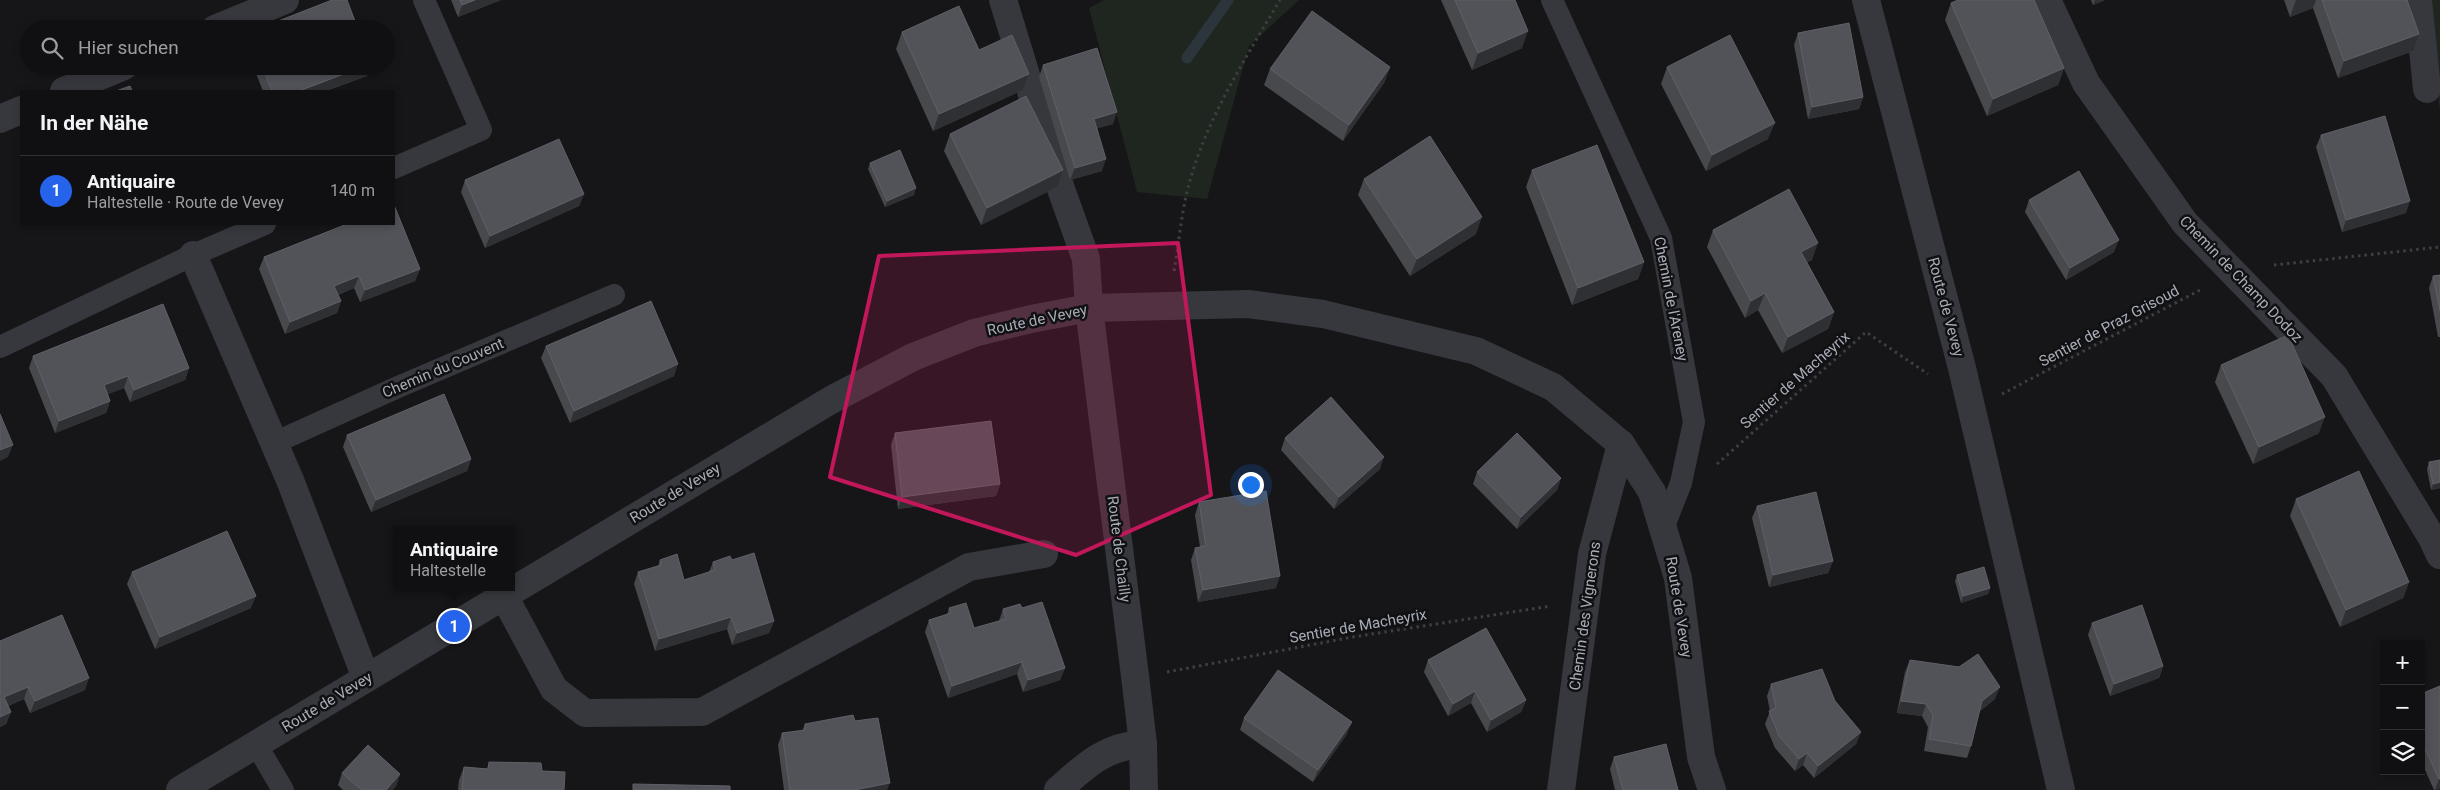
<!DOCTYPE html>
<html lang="de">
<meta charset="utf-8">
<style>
:root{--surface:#101012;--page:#19191b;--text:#f1f3f6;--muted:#9c9d9f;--line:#303032;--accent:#2563eb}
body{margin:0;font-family:Roboto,sans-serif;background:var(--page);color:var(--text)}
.controls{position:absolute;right:15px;bottom:15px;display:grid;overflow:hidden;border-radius:0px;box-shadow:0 2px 8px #0003}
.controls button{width:45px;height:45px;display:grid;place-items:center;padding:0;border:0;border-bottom:1px solid var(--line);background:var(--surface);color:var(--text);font:25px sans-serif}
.you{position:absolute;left:1250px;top:484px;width:18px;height:18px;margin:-12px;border:4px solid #fff;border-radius:50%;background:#1a73e8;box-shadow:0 0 0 8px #1a73e833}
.badge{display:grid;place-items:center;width:32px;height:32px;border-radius:50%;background:var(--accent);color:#fff;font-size:16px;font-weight:700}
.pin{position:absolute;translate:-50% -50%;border:2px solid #fff;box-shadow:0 1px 5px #0006}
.popup{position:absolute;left:393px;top:526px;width:122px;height:65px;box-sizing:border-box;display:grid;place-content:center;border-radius:0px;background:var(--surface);filter:drop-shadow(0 1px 4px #0005);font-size:16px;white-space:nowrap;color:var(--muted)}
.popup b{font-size:19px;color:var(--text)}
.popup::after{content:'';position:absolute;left:50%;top:100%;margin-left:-10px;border:10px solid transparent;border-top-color:var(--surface)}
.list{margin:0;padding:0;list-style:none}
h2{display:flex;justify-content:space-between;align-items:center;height:65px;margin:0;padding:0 20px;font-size:21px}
h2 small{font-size:16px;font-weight:400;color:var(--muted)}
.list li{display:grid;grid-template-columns:32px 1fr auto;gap:15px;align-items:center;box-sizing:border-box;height:70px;padding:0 20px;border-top:1px solid var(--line)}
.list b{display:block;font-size:19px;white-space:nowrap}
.list p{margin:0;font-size:16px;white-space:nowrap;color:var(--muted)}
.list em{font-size:16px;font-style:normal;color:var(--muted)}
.icon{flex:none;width:28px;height:28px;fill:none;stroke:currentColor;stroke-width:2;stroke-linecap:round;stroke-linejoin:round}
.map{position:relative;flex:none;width:2440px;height:790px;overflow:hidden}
.search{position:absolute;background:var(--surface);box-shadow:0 2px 8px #0003;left:20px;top:20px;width:375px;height:55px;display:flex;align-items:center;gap:12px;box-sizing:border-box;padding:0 18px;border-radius:28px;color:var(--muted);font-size:19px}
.panel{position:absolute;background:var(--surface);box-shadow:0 2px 8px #0003;left:20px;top:90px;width:375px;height:135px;border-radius:0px}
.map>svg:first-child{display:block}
.green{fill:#1e261f}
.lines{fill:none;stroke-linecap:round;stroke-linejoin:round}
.stream{stroke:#2c353c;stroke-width:11}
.path{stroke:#3d3f44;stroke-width:3;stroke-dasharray:2.5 4;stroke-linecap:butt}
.service{stroke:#37383d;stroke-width:22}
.minor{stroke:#37383d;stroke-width:28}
.tertiary{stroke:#37383d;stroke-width:28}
.wall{fill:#47494d}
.shaded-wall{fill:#2f3033}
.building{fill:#525359;stroke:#5f6168}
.marked{fill:#c2185b;fill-opacity:0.2;stroke:#c2185b;stroke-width:4;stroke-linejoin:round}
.labels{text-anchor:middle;stroke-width:5;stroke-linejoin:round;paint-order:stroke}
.street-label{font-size:15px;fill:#a8adb8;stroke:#111113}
</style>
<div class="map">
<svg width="2440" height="790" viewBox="0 0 2440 790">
<rect width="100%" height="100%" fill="#161618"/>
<path class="green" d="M 1104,0 L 1299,0 L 1249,46 L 1207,199 L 1137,192 L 1089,8 Z
M 2427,0 L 2440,0 L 2440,112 Z"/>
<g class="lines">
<path class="stream" d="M 1187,58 L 1228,0"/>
<path class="path" d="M 2274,265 L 2440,247
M 1174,271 C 1179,244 1181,215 1188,188 C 1205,121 1245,59 1280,0
M 2002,394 L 2202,289
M 1717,464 L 1866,332 L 1928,374
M 1167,672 L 1353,637 L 1551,606"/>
<path class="service" d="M 1552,0 L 1661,238 L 1694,422 L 1681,483 L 1664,526
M 394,168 L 481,130 L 424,0
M 0,347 L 193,255 L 265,224
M 274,443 L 398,387 L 614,295
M 256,744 L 283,790"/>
<path class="minor" d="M 1003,0 L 1061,189 L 1086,259 L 1089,308
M 2047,0 L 2086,83 L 2185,223 L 2334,376 L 2432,538 L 2440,555
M 2418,0 L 2427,89
M 215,29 L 285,0
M 64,91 L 124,66
M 0,119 L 21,110
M 193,255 L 290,480 L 366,678
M 504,596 L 554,689 L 585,713 L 702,712 L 969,567 L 1044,554
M 1058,790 C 1085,766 1105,746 1143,744
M 1561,790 L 1592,554 L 1621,444"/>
<path class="tertiary" d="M 1866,0 L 1962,368 L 2061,790
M 1089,308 L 1135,676 L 1143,744 L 1144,790
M 180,790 L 831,400 L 913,357 L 974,333 L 1031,319 L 1089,308 L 1248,304 L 1323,314 L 1476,351 L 1553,387 L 1621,444 L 1652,492 L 1678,578 L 1701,757 L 1712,790"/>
</g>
<path class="wall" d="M 451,0 L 501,0 L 458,17 Z
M 1441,0 L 1515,0 L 1522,48 L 1472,70 Z
M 2091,0 L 2105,0 L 2093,5 Z
M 2284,0 L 2407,0 L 2413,51 L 2338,78 L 2313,8 L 2290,17 Z
M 1951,3 L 2064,68 L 2058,85 L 1987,116 L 1945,20 Z
M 902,32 L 979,50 L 1029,74 L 1023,90 L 933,131 L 896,49 Z
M 1798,33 L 1863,97 L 1859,109 L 1808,119 L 1794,45 Z
M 1043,65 L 1113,124 L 1097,128 L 1102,171 L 1070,180 L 1039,77 Z
M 253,66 L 370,66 L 367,76 L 326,91 L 263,91 Z
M 1390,67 L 1384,83 L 1343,141 L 1264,85 L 1270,69 Z
M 1667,67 L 1768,139 L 1706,171 L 1661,84 Z
M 950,134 L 1057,187 L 981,225 L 944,151 Z
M 2321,135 L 2406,213 L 2342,232 L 2316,147 Z
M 870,163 L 914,195 L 885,207 L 868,169 Z
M 1532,170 L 1644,262 L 1638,279 L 1572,305 L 1526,187 Z
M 1364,179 L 1476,234 L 1410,276 L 1358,195 Z
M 465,180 L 584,194 L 579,206 L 485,248 L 461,192 Z
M 2029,200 L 2114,252 L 2066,280 L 2025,212 Z
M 1713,230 L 1812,260 L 1807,262 L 1834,312 L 1828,329 L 1782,353 L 1758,310 L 1745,318 L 1707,247 Z
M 264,257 L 420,269 L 415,281 L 360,302 L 354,288 L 338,295 L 341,301 L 337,313 L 285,334 L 259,269 Z
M 2440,275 L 2440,337 L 2438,337 L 2429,288 L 2433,276 Z
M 546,346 L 674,376 L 570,423 L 541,358 Z
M 33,356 L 189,368 L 185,380 L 130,402 L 124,388 L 108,394 L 110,401 L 106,413 L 55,433 L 29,368 Z
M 2221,365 L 2319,433 L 2253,464 L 2215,382 Z
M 895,433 L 1000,484 L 996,496 L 898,509 L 891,445 Z
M 347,435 L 471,459 L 467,471 L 371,512 L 343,447 Z
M 1285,438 L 1380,469 L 1334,509 L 1281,450 Z
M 2440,460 L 2440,488 L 2431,490 L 2427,469 L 2429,462 Z
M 1477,472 L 1561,478 L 1557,490 L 1517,529 L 1473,484 Z
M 2296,499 L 2409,582 L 2403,598 L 2340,627 L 2290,516 Z
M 1199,502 L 1276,588 L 1198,602 L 1191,560 L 1195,548 L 1200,547 L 1195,515 Z
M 1757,506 L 1833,561 L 1828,573 L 1769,587 L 1752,518 Z
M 660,560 L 684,580 L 709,572 L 713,562 L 732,560 L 774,621 L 769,633 L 732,645 L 727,629 L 655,651 L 634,584 L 638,572 L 658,566 Z
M 132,572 L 251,608 L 155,649 L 127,584 Z
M 1957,575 L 1990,588 L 1988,594 L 1961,603 L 1955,581 Z
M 949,608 L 974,628 L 999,621 L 1003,609 L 1022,608 L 1065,668 L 1060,680 L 1023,692 L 1017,674 L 948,698 L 925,632 L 929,620 L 947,615 Z
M 2092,623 L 2163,666 L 2159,678 L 2110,696 L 2088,635 Z
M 0,641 L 85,690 L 30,713 L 24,699 L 8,706 L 11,712 L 6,724 L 0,727 Z
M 1428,660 L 1526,700 L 1521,712 L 1487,732 L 1471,703 L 1448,716 L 1424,672 Z
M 1910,660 L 1995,699 L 1979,712 L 1971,746 L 1967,758 L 1924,751 L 1928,727 L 1922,716 L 1897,713 L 1905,672 Z
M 1771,684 L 1835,701 L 1861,732 L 1856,744 L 1814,778 L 1803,765 L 1795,771 L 1775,748 L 1765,724 L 1770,711 L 1767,696 Z
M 2440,686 L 2440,789 L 2434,790 L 2421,761 L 2421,694 Z
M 1244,718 L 1347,734 L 1313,782 L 1240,730 Z
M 855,721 L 887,790 L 784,790 L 778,745 L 782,733 L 802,731 L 805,724 Z
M 1614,757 L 1678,790 L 1615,790 L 1610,769 Z
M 489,762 L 542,771 L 564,790 L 458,790 L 459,780 L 464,767 L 487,769 Z
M 342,773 L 400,774 L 396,786 L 392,790 L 343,790 L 338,785 Z"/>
<path class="shaded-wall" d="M 475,0 L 501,0 L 458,17 L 462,5 Z
M 2095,0 L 2105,0 L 2093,5 Z
M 2296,0 L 2316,0 L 2313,8 L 2290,17 Z
M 1528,31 L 1522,48 L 1472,70 L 1478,53 Z
M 2419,34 L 2413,51 L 2338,78 L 2344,61 Z
M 365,66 L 370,66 L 367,76 L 326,91 L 299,91 Z
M 1390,67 L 1384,83 L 1343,141 L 1349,125 Z
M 2064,68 L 2058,85 L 1987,116 L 1993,99 Z
M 1029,74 L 1023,90 L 933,131 L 939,114 Z
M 1863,97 L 1859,109 L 1808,119 L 1812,107 Z
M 1117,112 L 1113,124 L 1089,131 L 1094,119 Z
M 1775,123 L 1768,139 L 1706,171 L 1712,155 Z
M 1106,159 L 1102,171 L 1070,180 L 1075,168 Z
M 1063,170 L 1057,187 L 981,225 L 987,208 Z
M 916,188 L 914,195 L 885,207 L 887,201 Z
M 584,194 L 579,206 L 485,248 L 490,236 Z
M 2410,201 L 2406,213 L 2342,232 L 2346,220 Z
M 1482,217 L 1476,234 L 1410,276 L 1417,259 Z
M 2119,240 L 2114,252 L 2066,280 L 2070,268 Z
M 1818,243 L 1812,260 L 1795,268 L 1801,252 Z
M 1644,262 L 1638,279 L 1572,305 L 1578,288 Z
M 420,269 L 415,281 L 360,302 L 365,290 Z
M 359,276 L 354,288 L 330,298 L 334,286 Z
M 1765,293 L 1758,310 L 1745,318 L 1751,301 Z
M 341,301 L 337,313 L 285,334 L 290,322 Z
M 1834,312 L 1828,329 L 1782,353 L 1788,337 Z
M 678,364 L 674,376 L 570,423 L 574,411 Z
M 189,368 L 185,380 L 130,402 L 134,390 Z
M 128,376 L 124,388 L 100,397 L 104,385 Z
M 110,401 L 106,413 L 55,433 L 59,421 Z
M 2325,417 L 2319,433 L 2253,464 L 2259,447 Z
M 13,445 L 8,457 L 0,461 L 0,450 Z
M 1384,457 L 1380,469 L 1334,509 L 1339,497 Z
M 471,459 L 467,471 L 371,512 L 376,500 Z
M 1561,478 L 1557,490 L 1517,529 L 1521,517 Z
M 2440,482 L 2440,488 L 2431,490 L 2433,484 Z
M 1000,484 L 996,496 L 898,509 L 902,497 Z
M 1833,561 L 1828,573 L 1769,587 L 1773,575 Z
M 1280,576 L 1276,588 L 1198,602 L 1203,590 Z
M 2409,582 L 2403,598 L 2340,627 L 2346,610 Z
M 1990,588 L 1988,594 L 1961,603 L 1963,596 Z
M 256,596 L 251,608 L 155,649 L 160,637 Z
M 731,617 L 727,629 L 655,651 L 659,639 Z
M 774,621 L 769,633 L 732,645 L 737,633 Z
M 1022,662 L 1017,674 L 948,698 L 952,686 Z
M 2163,666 L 2159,678 L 2110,696 L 2114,684 Z
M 1065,668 L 1060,680 L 1023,692 L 1028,680 Z
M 89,678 L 85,690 L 30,713 L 35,701 Z
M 28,687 L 24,699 L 0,709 L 4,697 Z
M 2000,687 L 1995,699 L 1977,713 L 1982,701 Z
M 1475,691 L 1471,703 L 1448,716 L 1453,704 Z
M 1526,700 L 1521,712 L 1487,732 L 1491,720 Z
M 1901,701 L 1926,704 L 1922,716 L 1897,713 Z
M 11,712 L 6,724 L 0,727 L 0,717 Z
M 1352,722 L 1347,734 L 1313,782 L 1318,770 Z
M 1861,732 L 1856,744 L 1814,778 L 1818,766 Z
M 1807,753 L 1803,765 L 1795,771 L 1799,759 Z
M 400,774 L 396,786 L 392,790 L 386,790 Z
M 2439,779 L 2440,779 L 2440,789 L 2435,790 Z
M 890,783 L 887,790 L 854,790 Z"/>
<path class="building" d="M 332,0 L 347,0 L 358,29 L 258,29 Z
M 460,0 L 475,0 L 462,5 Z
M 1455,0 L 1515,0 L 1528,31 L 1478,53 Z
M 1958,0 L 2034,0 L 2064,68 L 1993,99 L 1951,3 Z
M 2322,0 L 2407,0 L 2419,34 L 2344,61 Z
M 959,6 L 979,50 L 1012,35 L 1029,74 L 939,114 L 902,32 Z
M 1312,11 L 1390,67 L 1349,125 L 1270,69 Z
M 1849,23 L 1863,97 L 1812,107 L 1798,33 Z
M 1730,35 L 1775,123 L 1712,155 L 1667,67 Z
M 1097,48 L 1117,112 L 1094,119 L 1106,159 L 1075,168 L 1043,65 Z
M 262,66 L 365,66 L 299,91 L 272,91 Z
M 130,86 L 132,91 L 116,91 Z
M 1026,96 L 1063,170 L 987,208 L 950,134 Z
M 2385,116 L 2410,201 L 2346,220 L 2321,135 Z
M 1430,136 L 1482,217 L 1417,259 L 1364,179 Z
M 559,139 L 584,194 L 490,236 L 465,180 Z
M 1597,145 L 1644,262 L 1578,288 L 1532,170 Z
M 900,150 L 916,188 L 887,201 L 870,163 Z
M 2079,171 L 2119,240 L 2070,268 L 2029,200 Z
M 1789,189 L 1818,243 L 1801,252 L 1834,312 L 1788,337 L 1765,293 L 1751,301 L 1713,230 Z
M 394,205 L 420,269 L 365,290 L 359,276 L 334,286 L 341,301 L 290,322 L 264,257 L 347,224 L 394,224 Z
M 2440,275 L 2440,311 L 2433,276 Z
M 651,301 L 678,364 L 574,411 L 546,346 Z
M 163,304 L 189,368 L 134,390 L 128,376 L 104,385 L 110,401 L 59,421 L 33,356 Z
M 2288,335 L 2325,417 L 2259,447 L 2221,365 Z
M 444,394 L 471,459 L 376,500 L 347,435 Z
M 1331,397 L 1384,457 L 1339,497 L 1285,438 Z
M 0,414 L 13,445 L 0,450 Z
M 991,421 L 1000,484 L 902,497 L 895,433 Z
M 1517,433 L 1561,478 L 1521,517 L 1477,472 Z
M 2440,460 L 2440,482 L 2433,484 L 2429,462 Z
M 2359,471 L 2409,582 L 2346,610 L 2296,499 Z
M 1266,491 L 1280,576 L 1203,590 L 1195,548 L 1206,546 L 1199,502 Z
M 1816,492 L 1833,561 L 1773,575 L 1757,506 Z
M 227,531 L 256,596 L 160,637 L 132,572 Z
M 754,553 L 774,621 L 737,633 L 731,617 L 659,639 L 638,572 L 661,565 L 660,560 L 677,554 L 684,580 L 715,570 L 713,562 L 730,556 L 732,560 Z
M 1984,567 L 1990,588 L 1963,596 L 1957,575 Z
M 1042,602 L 1065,668 L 1028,680 L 1022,662 L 952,686 L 929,620 L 951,613 L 949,608 L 966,603 L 974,628 L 1006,619 L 1003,609 L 1020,604 L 1022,608 Z
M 2142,605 L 2163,666 L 2114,684 L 2092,623 Z
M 62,615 L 89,678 L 35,701 L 28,687 L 4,697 L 11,712 L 0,717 L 0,641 Z
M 1486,628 L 1526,700 L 1491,720 L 1475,691 L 1453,704 L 1428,660 Z
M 1978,654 L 2000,687 L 1982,701 L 1971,746 L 1929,739 L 1933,715 L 1926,704 L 1901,701 L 1910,660 L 1959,667 Z
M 1822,669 L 1835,701 L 1861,732 L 1818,766 L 1807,753 L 1799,759 L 1779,736 L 1769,711 L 1776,708 L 1771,684 Z
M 1278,670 L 1352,722 L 1318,770 L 1244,718 Z
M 2440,686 L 2440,779 L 2439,779 L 2421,740 L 2421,694 Z
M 853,715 L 855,721 L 878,718 L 890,783 L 854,790 L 790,790 L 782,733 L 805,730 L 805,724 Z
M 1666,744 L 1678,790 L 1623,790 L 1614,757 Z
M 368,745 L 400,774 L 386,790 L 362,790 L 342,773 Z
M 489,762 L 541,763 L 542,771 L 565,772 L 564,790 L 462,790 L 464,767 L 488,769 Z
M 633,784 L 730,786 L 730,790 L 633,790 Z"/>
<path class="marked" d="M 1178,243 L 1211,495 L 1076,555 L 830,477 L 879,256 Z"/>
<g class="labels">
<g class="street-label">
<text transform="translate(2241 279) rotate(46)" y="5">Chemin de Champ Dodoz</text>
<text transform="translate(1671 299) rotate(79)" y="5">Chemin de l'Areney</text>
<text transform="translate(1946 307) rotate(75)" y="5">Route de Vevey</text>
<text transform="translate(1037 320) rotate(-12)" y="5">Route de Vevey</text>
<text transform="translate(2109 326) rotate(-28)" y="5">Sentier de Praz Grisoud</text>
<text transform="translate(443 368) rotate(-23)" y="5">Chemin du Couvent</text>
<text transform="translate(1795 380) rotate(-41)" y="5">Sentier de Macheyrix</text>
<text transform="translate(675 493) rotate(-31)" y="5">Route de Vevey</text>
<text transform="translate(1119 549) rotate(83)" y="5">Route de Chailly</text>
<text transform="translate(1679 607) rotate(81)" y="5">Route de Vevey</text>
<text transform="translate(1585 616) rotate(-82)" y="5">Chemin des Vignerons</text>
<text transform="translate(1358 626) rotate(-10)" y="5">Sentier de Macheyrix</text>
<text transform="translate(327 702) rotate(-31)" y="5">Route de Vevey</text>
</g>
</g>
</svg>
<div class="controls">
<button>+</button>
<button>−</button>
<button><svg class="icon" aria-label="layers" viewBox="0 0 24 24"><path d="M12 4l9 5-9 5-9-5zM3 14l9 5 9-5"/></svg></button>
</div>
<div class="you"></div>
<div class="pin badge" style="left:454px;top:626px">1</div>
<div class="popup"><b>Antiquaire</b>Haltestelle</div>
<div class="search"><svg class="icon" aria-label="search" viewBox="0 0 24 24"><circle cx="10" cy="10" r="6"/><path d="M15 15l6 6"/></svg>Hier suchen</div>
<section class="panel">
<h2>In der Nähe<small></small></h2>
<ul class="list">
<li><span class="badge">1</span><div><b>Antiquaire</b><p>Haltestelle · Route de Vevey</p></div><em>140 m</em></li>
</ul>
</section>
</div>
